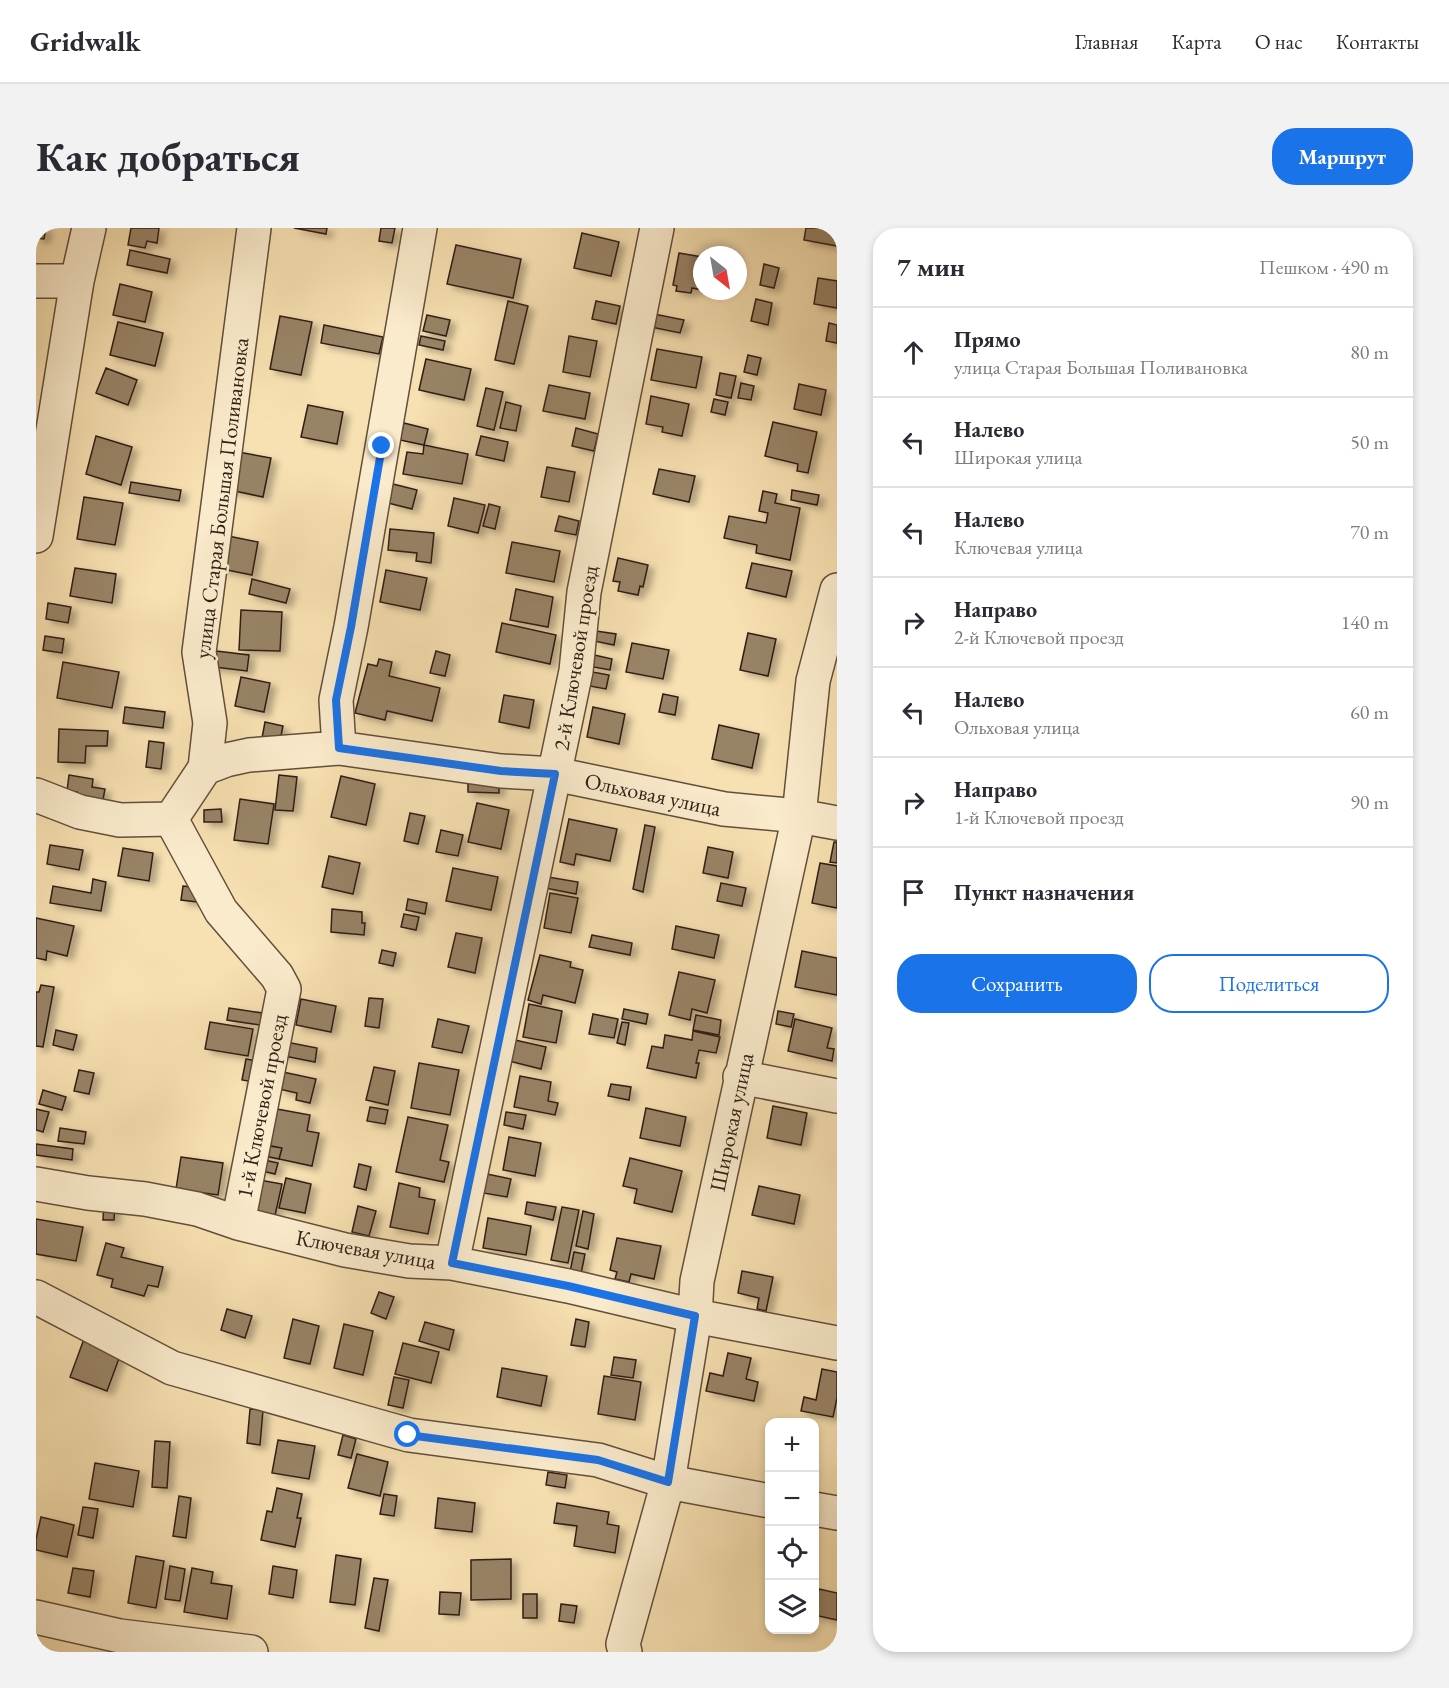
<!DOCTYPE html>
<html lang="ru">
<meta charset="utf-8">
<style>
:root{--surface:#fff;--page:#f2f2f3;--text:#2b2b33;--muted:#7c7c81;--line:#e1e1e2;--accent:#1a73e8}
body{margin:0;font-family:"EB Garamond",serif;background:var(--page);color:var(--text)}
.controls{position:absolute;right:18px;bottom:18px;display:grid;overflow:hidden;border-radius:12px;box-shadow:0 3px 9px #0003}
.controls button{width:54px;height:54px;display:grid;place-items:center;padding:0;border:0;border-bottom:2px solid var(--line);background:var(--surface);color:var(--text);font:30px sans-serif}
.compass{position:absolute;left:657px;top:18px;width:54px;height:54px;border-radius:50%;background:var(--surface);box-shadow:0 3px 9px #0003;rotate:149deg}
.stop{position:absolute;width:18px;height:18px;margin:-14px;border:4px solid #1a73e8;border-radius:50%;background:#fff}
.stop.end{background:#1a73e8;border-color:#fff;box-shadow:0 2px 6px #0008}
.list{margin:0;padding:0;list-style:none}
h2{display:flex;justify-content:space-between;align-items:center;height:78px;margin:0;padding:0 24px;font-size:26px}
h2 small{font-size:20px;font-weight:400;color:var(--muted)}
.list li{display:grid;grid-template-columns:39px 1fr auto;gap:18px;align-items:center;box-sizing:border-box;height:90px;padding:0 24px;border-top:2px solid var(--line)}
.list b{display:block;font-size:22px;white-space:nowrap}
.list p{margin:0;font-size:20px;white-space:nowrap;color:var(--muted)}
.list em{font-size:20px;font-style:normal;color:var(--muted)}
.actions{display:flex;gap:12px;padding:18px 24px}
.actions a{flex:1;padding:14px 0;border:2px solid var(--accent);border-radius:24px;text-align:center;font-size:21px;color:var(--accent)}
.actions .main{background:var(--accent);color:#fff}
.icon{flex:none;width:33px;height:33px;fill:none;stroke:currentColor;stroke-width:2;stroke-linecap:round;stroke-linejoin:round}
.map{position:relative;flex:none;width:801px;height:1424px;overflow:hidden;border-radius:24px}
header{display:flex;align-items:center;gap:36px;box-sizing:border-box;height:84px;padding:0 30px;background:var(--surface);border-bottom:2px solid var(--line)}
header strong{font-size:28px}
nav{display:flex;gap:33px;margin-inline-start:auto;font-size:21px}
.intro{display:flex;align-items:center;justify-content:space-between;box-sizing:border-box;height:144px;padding:0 36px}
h1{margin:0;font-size:42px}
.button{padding:15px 27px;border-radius:24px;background:var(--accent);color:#fff;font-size:21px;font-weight:700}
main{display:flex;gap:36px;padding:0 36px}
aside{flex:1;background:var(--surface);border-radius:24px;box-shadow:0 3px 9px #0003}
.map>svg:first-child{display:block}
.building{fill:#988366;stroke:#311e14;stroke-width:1.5;filter:url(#shadow)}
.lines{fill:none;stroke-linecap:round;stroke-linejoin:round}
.minor-casing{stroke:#624e3b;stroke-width:36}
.minor{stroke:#faebcc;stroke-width:33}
.route{stroke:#1a73e8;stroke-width:8}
.labels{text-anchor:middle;stroke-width:5;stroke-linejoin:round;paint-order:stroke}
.street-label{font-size:22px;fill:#311e14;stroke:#faebcc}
</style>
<header>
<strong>Gridwalk</strong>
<nav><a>Главная</a><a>Карта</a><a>О нас</a><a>Контакты</a></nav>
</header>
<div class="intro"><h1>Как добраться</h1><a class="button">Маршрут</a></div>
<main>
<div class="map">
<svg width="801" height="1424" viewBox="0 0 801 1424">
<defs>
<filter id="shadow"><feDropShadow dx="6" dy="4" stdDeviation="3" flood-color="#0004"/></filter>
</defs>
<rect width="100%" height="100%" fill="#f7e0b1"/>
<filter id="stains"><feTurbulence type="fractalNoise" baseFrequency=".00333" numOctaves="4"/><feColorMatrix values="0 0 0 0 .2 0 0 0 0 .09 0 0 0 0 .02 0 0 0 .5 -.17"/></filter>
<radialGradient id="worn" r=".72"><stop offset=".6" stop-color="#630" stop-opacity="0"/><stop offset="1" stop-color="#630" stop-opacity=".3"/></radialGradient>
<path class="building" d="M 0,0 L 10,0 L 8,11 L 0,10 Z
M 95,0 L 123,0 L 121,15 L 111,13 L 109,20 L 92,17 Z
M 258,0 L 291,0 L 290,6 Z
M 345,0 L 359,0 L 356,15 L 343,13 Z
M 770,0 L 801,0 L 801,18 L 768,12 Z
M 546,5 L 583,14 L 575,48 L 538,40 Z
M 420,17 L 485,31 L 477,70 L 411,56 Z
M 94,22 L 134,31 L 131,45 L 91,37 Z
M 643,25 L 666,29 L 666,62 L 656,60 L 655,65 L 640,63 L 641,58 L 637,57 Z
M 728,36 L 743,40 L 738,60 L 724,57 Z
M 782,50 L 801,53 L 801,80 L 778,76 Z
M 84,56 L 116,64 L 109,94 L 77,87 Z
M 720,71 L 736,75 L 732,97 L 715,93 Z
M 472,73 L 492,78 L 478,136 L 459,132 Z
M 560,73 L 584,78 L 580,96 L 556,91 Z
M 613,85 L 648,92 L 644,105 L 610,98 Z
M 391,87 L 414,92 L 410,108 L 387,103 Z
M 244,88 L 276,94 L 265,147 L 234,141 Z
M 82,94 L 127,105 L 119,138 L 74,127 Z
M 793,95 L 801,97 L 801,115 L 790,113 Z
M 288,97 L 347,109 L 343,126 L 285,115 Z
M 385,108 L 409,113 L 407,122 L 383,117 Z
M 533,108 L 561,113 L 554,149 L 527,144 Z
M 621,121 L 666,129 L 660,160 L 615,152 Z
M 712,127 L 725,130 L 721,147 L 708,144 Z
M 390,131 L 435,141 L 428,172 L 383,162 Z
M 70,140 L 101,152 L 92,177 L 60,165 Z
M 684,145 L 700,148 L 695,170 L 680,167 Z
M 705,155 L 718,158 L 715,172 L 702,170 Z
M 763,156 L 790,162 L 785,187 L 758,181 Z
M 513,157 L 554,165 L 549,191 L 507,183 Z
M 450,160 L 467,164 L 458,202 L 441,198 Z
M 615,168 L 653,176 L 646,208 L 626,204 L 627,199 L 610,196 Z
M 678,171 L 692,174 L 689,187 L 675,184 Z
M 470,174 L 485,178 L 480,203 L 464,200 Z
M 272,177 L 307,184 L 301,216 L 265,209 Z
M 737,194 L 781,204 L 772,245 L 761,243 L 762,236 L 729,228 Z
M 368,195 L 392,201 L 388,217 L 364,212 Z
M 540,200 L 562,206 L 558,223 L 536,218 Z
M 60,208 L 96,219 L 85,257 L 50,246 Z
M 445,208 L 472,214 L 468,233 L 440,227 Z
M 388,217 L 432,226 L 426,256 L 367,246 L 371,224 L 387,226 Z
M 197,223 L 235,230 L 227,269 L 189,261 Z
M 511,239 L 539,244 L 533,274 L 505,269 Z
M 623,241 L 659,248 L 653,274 L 617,266 Z
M 95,254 L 145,262 L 143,273 L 93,265 Z
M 357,256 L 381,262 L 376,281 L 352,275 Z
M 756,262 L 783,267 L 781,277 L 755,272 Z
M 727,263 L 741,266 L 739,275 L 764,280 L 754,332 L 720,325 L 721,317 L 688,310 L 693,288 L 730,295 L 732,285 L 723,283 Z
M 48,269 L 87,275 L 79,317 L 41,311 Z
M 418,270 L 449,277 L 442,305 L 412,298 Z
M 453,276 L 464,279 L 459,301 L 447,298 Z
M 523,288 L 543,293 L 540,307 L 519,303 Z
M 354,301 L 398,305 L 395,335 L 380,333 L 381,325 L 352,322 Z
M 187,307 L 222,314 L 216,347 L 181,340 Z
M 476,314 L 524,323 L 518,354 L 470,345 Z
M 582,330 L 612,337 L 607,359 L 604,358 L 602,367 L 582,363 L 584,354 L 577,353 Z
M 716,335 L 756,343 L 750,369 L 710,360 Z
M 39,340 L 80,346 L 76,375 L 34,368 Z
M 350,342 L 391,350 L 384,382 L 344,374 Z
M 216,351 L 254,361 L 250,375 L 213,366 Z
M 480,361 L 517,369 L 512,399 L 474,392 Z
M 12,375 L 35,379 L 32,395 L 10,391 Z
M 205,382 L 246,384 L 244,423 L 203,422 Z
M 466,395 L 520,407 L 514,436 L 460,424 Z
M 560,403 L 580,406 L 578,417 L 558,413 Z
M 712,405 L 740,411 L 732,448 L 704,442 Z
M 9,408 L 28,411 L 26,425 L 7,422 Z
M 596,415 L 633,422 L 627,451 L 590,444 Z
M 172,422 L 213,427 L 211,443 L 170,438 Z
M 400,423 L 414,427 L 409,448 L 394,445 Z
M 554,426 L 576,431 L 574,442 L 552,438 Z
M 343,431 L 356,434 L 353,448 L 404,460 L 396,493 L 351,483 L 349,492 L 319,485 L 332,436 L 341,438 Z
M 27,434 L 83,444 L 76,480 L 21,470 Z
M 551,443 L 573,447 L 570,461 L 548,457 Z
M 205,449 L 234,455 L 228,484 L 199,478 Z
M 627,466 L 642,469 L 639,487 L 623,484 Z
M 468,467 L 498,472 L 493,500 L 463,494 Z
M 89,479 L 129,484 L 127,500 L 87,495 Z
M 557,479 L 589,486 L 583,516 L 551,509 Z
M 229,494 L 247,498 L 244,513 L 226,510 Z
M 683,497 L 723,506 L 716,540 L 676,531 Z
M 23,501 L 72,503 L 71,518 L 50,518 L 49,535 L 22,534 Z
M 113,513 L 128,515 L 125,541 L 110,539 Z
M 33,547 L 57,551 L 56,559 L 69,561 L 66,577 L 40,573 L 41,564 L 31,563 Z
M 243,547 L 261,549 L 257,583 L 239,582 Z
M 305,548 L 339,556 L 330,597 L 295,589 Z
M 432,552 L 463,552 L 463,565 L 432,564 Z
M 204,571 L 238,576 L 232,616 L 198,612 Z
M 441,575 L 473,582 L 465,621 L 432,614 Z
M 185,581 L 186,594 L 168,594 L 168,582 Z
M 374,585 L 389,588 L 382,616 L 368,613 Z
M 533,591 L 581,601 L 574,633 L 540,626 L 538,637 L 524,634 Z
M 609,597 L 619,599 L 607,664 L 597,661 Z
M 405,602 L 427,607 L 422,628 L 400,624 Z
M 798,614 L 801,614 L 801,635 L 794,634 Z
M 14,617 L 47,622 L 43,642 L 11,636 Z
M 672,619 L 697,624 L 692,650 L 667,645 Z
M 87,620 L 117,625 L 113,653 L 82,648 Z
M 293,628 L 324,635 L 317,666 L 286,659 Z
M 784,635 L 801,638 L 801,680 L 776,675 Z
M 417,640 L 462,649 L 455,682 L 410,673 Z
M 512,649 L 542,654 L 540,666 L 509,660 Z
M 57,651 L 70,654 L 65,683 L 14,675 L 17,658 L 55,665 Z
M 685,655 L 710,660 L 706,678 L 681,673 Z
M 147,658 L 163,660 L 161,674 L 145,672 Z
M 514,665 L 542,670 L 535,705 L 508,700 Z
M 372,671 L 391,675 L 389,686 L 370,682 Z
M 296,681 L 326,684 L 326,695 L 329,695 L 328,707 L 295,704 Z
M 368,686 L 383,689 L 380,702 L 365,699 Z
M 0,690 L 38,698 L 31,728 L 11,723 L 10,732 L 0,730 Z
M 640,698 L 683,707 L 678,730 L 636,721 Z
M 420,705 L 446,710 L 439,745 L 412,739 Z
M 556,707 L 596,715 L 594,727 L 553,719 Z
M 346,722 L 360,725 L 357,738 L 343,735 Z
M 766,723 L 801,730 L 801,767 L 759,759 Z
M 504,727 L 535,734 L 534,739 L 547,742 L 539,775 L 507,767 L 505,776 L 492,772 Z
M 643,744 L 679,752 L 671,785 L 656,781 L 654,792 L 633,787 Z
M 5,757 L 18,759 L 7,819 L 0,818 L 0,764 L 3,764 Z
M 333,770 L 347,771 L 343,800 L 329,798 Z
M 265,771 L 300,778 L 295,804 L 260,797 Z
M 493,776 L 526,783 L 520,815 L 487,809 Z
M 193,780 L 226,785 L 224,797 L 191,792 Z
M 588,781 L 612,786 L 610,796 L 586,791 Z
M 742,783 L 758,786 L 755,799 L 740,796 Z
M 557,786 L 582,791 L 578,810 L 553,806 Z
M 660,787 L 685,792 L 683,807 L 657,802 Z
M 402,791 L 433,798 L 426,825 L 396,819 Z
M 759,791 L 796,800 L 791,820 L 798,821 L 796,833 L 752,823 Z
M 174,794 L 217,801 L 212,828 L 169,821 Z
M 586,794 L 593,795 L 589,817 L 581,815 Z
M 20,802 L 41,807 L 37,822 L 17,817 Z
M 657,803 L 684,809 L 680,825 L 663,822 L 660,835 L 663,835 L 660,850 L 611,840 L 616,818 L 627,820 L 629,807 L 656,812 Z
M 479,812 L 510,819 L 505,841 L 473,833 Z
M 245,813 L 281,820 L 279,834 L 243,827 Z
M 210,831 L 222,833 L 218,854 L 206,852 Z
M 383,835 L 423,842 L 414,887 L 375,880 Z
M 338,839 L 359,843 L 352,877 L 330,872 Z
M 43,842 L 58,845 L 53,866 L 38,863 Z
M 247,844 L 280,851 L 274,875 L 260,872 L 261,865 L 243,861 Z
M 484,848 L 515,854 L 512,873 L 522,875 L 519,887 L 478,879 Z
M 575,856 L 595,859 L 593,872 L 572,868 Z
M 7,862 L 30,869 L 26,882 L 3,876 Z
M 737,878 L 771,885 L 765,917 L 731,910 Z
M 334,879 L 352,882 L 349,896 L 331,893 Z
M 610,880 L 650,889 L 644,918 L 604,910 Z
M 0,881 L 13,884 L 7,904 L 0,902 Z
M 241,881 L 274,887 L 271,903 L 283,905 L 276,938 L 243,931 L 246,920 L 233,918 Z
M 470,884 L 490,887 L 487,901 L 468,897 Z
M 372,889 L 412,897 L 404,932 L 413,934 L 408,954 L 360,944 Z
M 24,900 L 50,904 L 48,916 L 22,913 Z
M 473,909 L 505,915 L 499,948 L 467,942 Z
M 221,915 L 246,920 L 243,931 L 219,926 Z
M 0,916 L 37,921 L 36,932 L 0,927 Z
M 145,929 L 187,935 L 182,967 L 140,961 Z
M 594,930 L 646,943 L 636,984 L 598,975 L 601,961 L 587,958 Z
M 224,931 L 242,935 L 239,946 L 222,942 Z
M 323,936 L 335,939 L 330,962 L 318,959 Z
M 451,946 L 475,951 L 471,969 L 447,965 Z
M 250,950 L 275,956 L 269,985 L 243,980 Z
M 218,951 L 246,956 L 238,992 L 211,986 Z
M 363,955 L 384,960 L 383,969 L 399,972 L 392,1006 L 354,999 Z
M 723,958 L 764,967 L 758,996 L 716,987 Z
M 68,974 L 79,975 L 78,992 L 67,992 Z
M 491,974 L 520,979 L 517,992 L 489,986 Z
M 322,978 L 340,983 L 333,1008 L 316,1004 Z
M 526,979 L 543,982 L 532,1035 L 515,1032 Z
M 547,983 L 558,986 L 552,1021 L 540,1018 Z
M 452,990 L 495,998 L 490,1027 L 447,1020 Z
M 0,991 L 47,999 L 40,1033 L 0,1026 Z
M 581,1010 L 625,1018 L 618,1051 L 595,1046 L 593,1054 L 579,1051 L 581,1044 L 574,1042 Z
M 70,1015 L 88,1020 L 85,1029 L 127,1039 L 122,1059 L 112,1057 L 108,1068 L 75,1059 L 77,1051 L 61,1047 Z
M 538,1024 L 549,1026 L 545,1046 L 534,1044 Z
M 706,1043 L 737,1049 L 730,1083 L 721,1081 L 723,1070 L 702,1065 Z
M 343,1064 L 358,1069 L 350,1091 L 335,1085 Z
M 191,1081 L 216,1088 L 209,1110 L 185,1102 Z
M 257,1091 L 283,1098 L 274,1136 L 248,1130 Z
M 540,1091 L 553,1094 L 549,1119 L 535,1117 Z
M 389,1094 L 418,1102 L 413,1122 L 383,1113 Z
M 308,1096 L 337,1103 L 327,1147 L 298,1140 Z
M 48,1111 L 85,1125 L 71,1163 L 34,1149 Z
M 367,1115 L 403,1124 L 395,1155 L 359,1146 Z
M 692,1125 L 715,1130 L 710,1151 L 722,1154 L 718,1173 L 670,1163 L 674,1145 L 687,1148 Z
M 578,1129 L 600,1132 L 597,1150 L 575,1147 Z
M 466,1140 L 511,1148 L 505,1178 L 461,1169 Z
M 786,1141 L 801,1144 L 801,1170 L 797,1189 L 765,1183 L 768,1169 L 780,1172 Z
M 568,1148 L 605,1154 L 599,1192 L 562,1186 Z
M 358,1149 L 373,1152 L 367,1180 L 352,1177 Z
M 214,1181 L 227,1182 L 224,1217 L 211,1215 Z
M 307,1207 L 320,1211 L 315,1230 L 302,1227 Z
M 242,1212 L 279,1218 L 273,1251 L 236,1245 Z
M 119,1213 L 134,1214 L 131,1260 L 116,1259 Z
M 321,1226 L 352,1234 L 344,1268 L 312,1260 Z
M 59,1235 L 103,1243 L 97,1279 L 53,1271 Z
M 512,1244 L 531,1247 L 529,1260 L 510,1257 Z
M 241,1260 L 266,1266 L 261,1290 L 265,1290 L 259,1319 L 225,1312 L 231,1283 L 236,1284 Z
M 348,1266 L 361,1268 L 358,1288 L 344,1286 Z
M 143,1268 L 155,1270 L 150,1310 L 137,1308 Z
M 402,1270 L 439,1275 L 436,1304 L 399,1300 Z
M 521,1275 L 573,1284 L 571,1296 L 583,1298 L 579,1325 L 538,1318 L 541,1298 L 518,1295 Z
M 47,1279 L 62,1281 L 57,1310 L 42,1307 Z
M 5,1289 L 38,1297 L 31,1329 L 0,1322 L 0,1311 Z
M 300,1327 L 325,1331 L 319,1377 L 294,1374 Z
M 100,1328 L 128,1333 L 120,1380 L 92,1375 Z
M 475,1331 L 475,1371 L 435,1372 L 435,1332 Z
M 134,1338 L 149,1341 L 144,1373 L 129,1371 Z
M 237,1338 L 261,1342 L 257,1370 L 233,1366 Z
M 37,1340 L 58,1343 L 54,1369 L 32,1365 Z
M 156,1340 L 177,1344 L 175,1355 L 196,1358 L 191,1391 L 148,1384 Z
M 338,1350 L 352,1352 L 343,1403 L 329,1400 Z
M 783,1361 L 801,1365 L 801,1392 L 778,1387 Z
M 404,1364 L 425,1365 L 423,1387 L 403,1386 Z
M 487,1366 L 501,1366 L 501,1390 L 487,1390 Z
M 525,1376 L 541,1378 L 538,1395 L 523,1393 Z"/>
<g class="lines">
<defs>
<path id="minor" d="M 0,53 L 41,53
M 0,308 L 41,53 L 53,0
M 303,520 L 300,472 L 315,399 L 384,0
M 169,540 L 174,495 L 163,424 L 218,0
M 0,567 L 44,584 L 84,592 L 135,591 L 169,540 L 190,532 L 213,527 L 303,520 L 465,543 L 519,546 L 688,581 L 763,588 L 801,595
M 135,591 L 185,683 L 241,748 L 248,761 L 202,995
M 704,849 L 801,868
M 0,956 L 52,965 L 109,971 L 161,981 L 202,995 L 309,1022 L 373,1033 L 416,1035 L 532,1058 L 659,1088 L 801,1115
M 416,1035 L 540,443 L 548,364 L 621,0
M 0,1069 L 136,1140 L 373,1207 L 562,1232 L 632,1254 L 734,1273
M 778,1281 L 801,1285
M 0,1389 L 84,1408 L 215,1424
M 589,1424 L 587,1416 L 632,1254 L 659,1088 L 661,1053 L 763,588 L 777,453 L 801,362"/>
</defs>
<use href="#minor" class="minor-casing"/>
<use href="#minor" class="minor"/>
</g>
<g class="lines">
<path class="route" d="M 346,218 L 315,399 L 300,472 L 303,520 L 465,543 L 519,546 L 416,1035 L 532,1058 L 659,1088 L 632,1254 L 562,1232 L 372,1207"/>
</g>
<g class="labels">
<g class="street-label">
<text transform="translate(185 270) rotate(-83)" y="8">улица Старая Большая Поливановка</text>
<text transform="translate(539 430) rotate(-81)" y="8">2-й Ключевой проезд</text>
<text transform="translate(617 566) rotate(12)" y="8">Ольховая улица</text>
<text transform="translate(225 878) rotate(-79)" y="8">1-й Ключевой проезд</text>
<text transform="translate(695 894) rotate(-78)" y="8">Широкая улица</text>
<text transform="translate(330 1021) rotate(10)" y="8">Ключевая улица</text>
</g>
</g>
<rect width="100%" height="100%" filter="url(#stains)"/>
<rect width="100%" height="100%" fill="url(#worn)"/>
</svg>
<div class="controls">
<button>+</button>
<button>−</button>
<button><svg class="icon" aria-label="locate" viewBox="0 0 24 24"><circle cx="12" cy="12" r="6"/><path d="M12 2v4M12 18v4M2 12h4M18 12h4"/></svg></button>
<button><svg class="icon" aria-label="layers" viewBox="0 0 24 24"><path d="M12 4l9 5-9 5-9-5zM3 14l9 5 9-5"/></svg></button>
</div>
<svg class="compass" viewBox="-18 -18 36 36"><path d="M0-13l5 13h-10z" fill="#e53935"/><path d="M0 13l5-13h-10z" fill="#7c7c81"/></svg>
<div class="stop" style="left:372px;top:1207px"></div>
<div class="stop end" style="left:346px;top:218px"></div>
</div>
<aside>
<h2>7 мин<small>Пешком · 490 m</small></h2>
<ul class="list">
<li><svg class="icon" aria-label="ahead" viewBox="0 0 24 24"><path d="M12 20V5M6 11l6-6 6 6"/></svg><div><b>Прямо</b><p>улица Старая Большая Поливановка</p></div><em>80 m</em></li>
<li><svg class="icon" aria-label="left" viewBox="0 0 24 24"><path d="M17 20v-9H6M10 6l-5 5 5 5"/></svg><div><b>Налево</b><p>Широкая улица</p></div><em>50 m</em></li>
<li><svg class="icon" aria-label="left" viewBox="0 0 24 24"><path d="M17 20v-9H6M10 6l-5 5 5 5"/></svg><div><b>Налево</b><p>Ключевая улица</p></div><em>70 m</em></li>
<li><svg class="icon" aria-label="right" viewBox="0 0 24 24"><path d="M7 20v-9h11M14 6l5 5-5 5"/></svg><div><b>Направо</b><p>2-й Ключевой проезд</p></div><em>140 m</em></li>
<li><svg class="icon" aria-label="left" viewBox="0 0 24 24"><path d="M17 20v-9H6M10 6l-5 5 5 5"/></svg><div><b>Налево</b><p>Ольховая улица</p></div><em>60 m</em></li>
<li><svg class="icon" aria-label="right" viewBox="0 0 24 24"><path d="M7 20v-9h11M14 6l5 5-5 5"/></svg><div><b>Направо</b><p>1-й Ключевой проезд</p></div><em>90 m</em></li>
<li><svg class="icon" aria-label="arrive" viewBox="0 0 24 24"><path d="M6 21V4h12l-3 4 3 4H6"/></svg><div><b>Пункт назначения</b></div></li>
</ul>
<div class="actions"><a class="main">Сохранить</a><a>Поделиться</a></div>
</aside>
</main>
